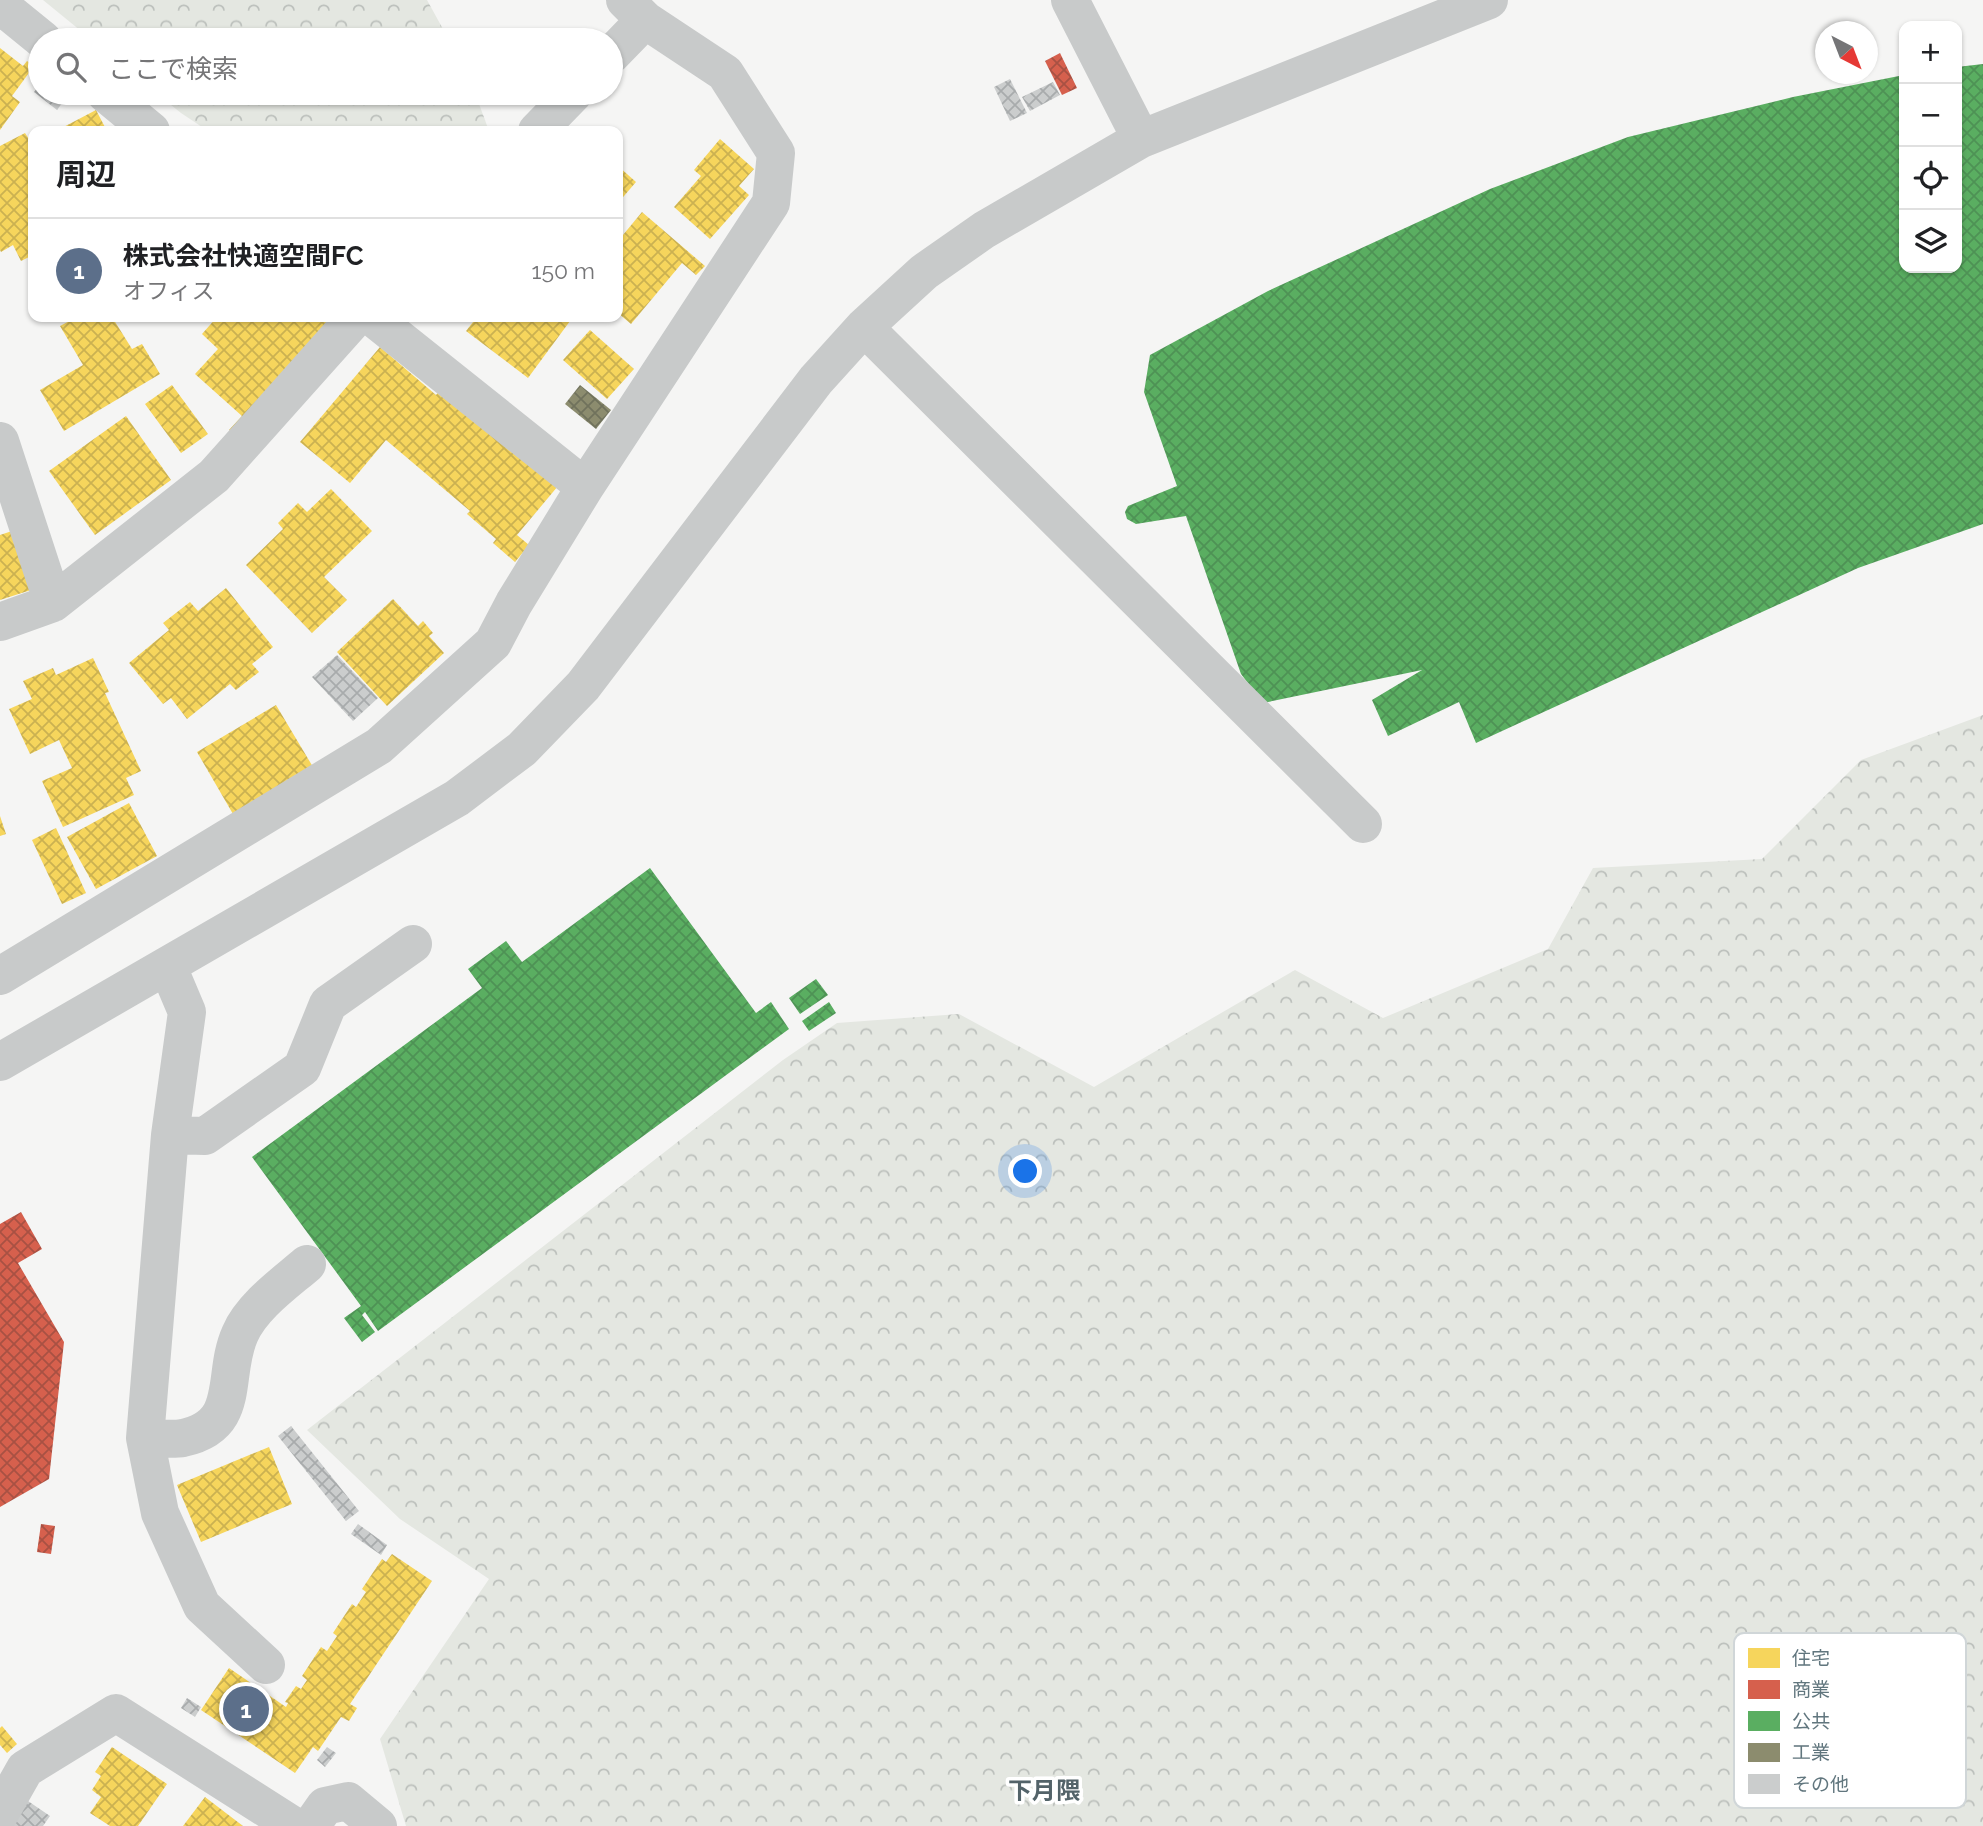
<!DOCTYPE html>
<html lang="ja">
<meta charset="utf-8">
<style>
:root{--surface:#fff;--page:#f6f6f6;--text:#202124;--muted:#757577;--line:#e0e0e0;--accent:#555b5f}
body{margin:0;font-family:Raleway,"Noto Sans JP",sans-serif;background:var(--page);color:var(--text)}
.controls{position:absolute;right:21px;top:21px;display:grid;overflow:hidden;border-radius:14px;box-shadow:0 2px 5px #0004}
.controls button{width:63px;height:63px;display:grid;place-items:center;padding:0;border:0;border-bottom:2px solid var(--line);background:var(--surface);color:var(--text);font:35px sans-serif}
.compass{position:absolute;left:1815px;top:21px;width:63px;height:63px;border-radius:50%;background:var(--surface);box-shadow:0 2px 5px #0004;rotate:138deg}
.you{position:absolute;left:1026px;top:1172px;width:24px;height:24px;margin:-18px;border:5px solid #fff;border-radius:50%;background:#1a73e8;box-shadow:0 0 0 10px #1a73e833}
.badge{display:grid;place-items:center;width:46px;height:46px;border-radius:50%;background:var(--accent);color:#fff;font-size:23px;font-weight:700}
.pin{position:absolute;translate:-50% -50%;border:4px solid #fff;box-shadow:0 2px 7px #0006}
.list{margin:0;padding:0;list-style:none}
h2{display:flex;justify-content:space-between;align-items:center;height:91px;margin:0;padding:0 28px;font-size:30px}
h2 small{font-size:23px;font-weight:400;color:var(--muted)}
.list li{display:grid;grid-template-columns:46px 1fr auto;gap:21px;align-items:center;box-sizing:border-box;height:105px;padding:0 28px;border-top:2px solid var(--line)}
.list b{display:block;font-size:26px;white-space:nowrap}
.list p{margin:0;font-size:23px;white-space:nowrap;color:var(--muted)}
.list em{font-size:23px;font-style:normal;color:var(--muted)}
.icon{flex:none;width:38px;height:38px;fill:none;stroke:currentColor;stroke-width:2;stroke-linecap:round;stroke-linejoin:round}
.map{position:relative;flex:none;width:1983px;height:1826px;overflow:hidden}
.search{position:absolute;background:var(--surface);box-shadow:0 2px 5px #0004;left:28px;top:28px;width:595px;height:77px;display:flex;align-items:center;gap:18px;box-sizing:border-box;padding:0 24px;border-radius:38px;color:var(--muted);font-size:26px}
.panel{position:absolute;background:var(--surface);box-shadow:0 2px 5px #0004;left:28px;top:126px;width:595px;height:196px;border-radius:14px}
.map>svg:first-child{display:block}
.forest{fill:url(#forest-crowns)}
.homes{fill:url(#homes-cross-hatch)}
.shops{fill:url(#shops-cross-hatch)}
.public{fill:url(#public-cross-hatch)}
.industry{fill:url(#industry-cross-hatch)}
.building{fill:url(#building-cross-hatch)}
.lines{fill:none;stroke-linecap:round;stroke-linejoin:round}
.minor{stroke:#c8caca;stroke-width:38}
.labels{text-anchor:middle;stroke-width:7;stroke-linejoin:round;paint-order:stroke}
.quarter-label{font-size:24px;font-weight:bold;fill:#536369;stroke:#fff}
.key{fill:#fff;stroke:#d0d6d8;stroke-width:2}
.key-label{font-size:19px;fill:#61767e}
</style>
<div class="map">
<svg width="1983" height="1826" viewBox="0 0 1983 1826">
<defs>
<pattern id="forest-crowns" width="20" height="18" patternUnits="userSpaceOnUse" patternTransform="scale(1.75)"><rect width="20" height="18" fill="#e4e7e1"/><path d="M2 6a3 3 0 1 1 6 0M12 15a3 3 0 1 1 6 0" fill="none" stroke="#bcc0bc"/></pattern>
<pattern id="homes-cross-hatch" width="8" height="8" patternUnits="userSpaceOnUse" patternTransform="scale(1.75)"><rect width="8" height="8" fill="#f6d55c"/><path d="M0 0l8 8M0 8l8-8" fill="none" stroke="#cbb151"/></pattern>
<pattern id="shops-cross-hatch" width="8" height="8" patternUnits="userSpaceOnUse" patternTransform="scale(1.75)"><rect width="8" height="8" fill="#d6604d"/><path d="M0 0l8 8M0 8l8-8" fill="none" stroke="#a85143"/></pattern>
<pattern id="public-cross-hatch" width="8" height="8" patternUnits="userSpaceOnUse" patternTransform="scale(1.75)"><rect width="8" height="8" fill="#5aae61"/><path d="M0 0l8 8M0 8l8-8" fill="none" stroke="#4e9255"/></pattern>
<pattern id="industry-cross-hatch" width="8" height="8" patternUnits="userSpaceOnUse" patternTransform="scale(1.75)"><rect width="8" height="8" fill="#8c8c6e"/><path d="M0 0l8 8M0 8l8-8" fill="none" stroke="#70725c"/></pattern>
<pattern id="building-cross-hatch" width="8" height="8" patternUnits="userSpaceOnUse" patternTransform="scale(1.75)"><rect width="8" height="8" fill="#cbcdcd"/><path d="M0 0l8 8M0 8l8-8" fill="none" stroke="#a8abac"/></pattern>
</defs>
<rect width="100%" height="100%" fill="#f5f5f4"/>
<path class="forest" d="M 43,0 L 427,0 L 449,40 L 92,40 Z
M 156,93 L 475,93 L 489,131 L 208,131 L 181,113 Z
M 1983,715 L 1983,1826 L 406,1826 L 380,1739 L 489,1579 L 400,1519 L 307,1430 L 783,1060 L 837,1023 L 959,1014 L 1094,1087 L 1295,970 L 1383,1018 L 1548,949 L 1593,868 L 1762,859 L 1861,760 Z"/>
<path class="homes" d="M 0,48 L 23,66 L 27,61 L 34,66 L 12,96 L 20,102 L 0,130 Z
M 96,110 L 107,131 L 56,131 Z
M 25,133 L 32,144 L 33,143 L 33,255 L 21,261 L 13,245 L 1,252 L 0,250 L 0,146 Z
M 720,139 L 754,169 L 739,186 L 749,195 L 710,239 L 674,207 L 701,176 L 694,170 Z
M 618,166 L 636,182 L 618,203 Z
M 642,212 L 705,266 L 696,275 L 682,263 L 631,324 L 618,313 L 618,241 Z
M 77,317 L 112,317 L 132,349 L 142,344 L 160,374 L 64,431 L 40,390 L 83,365 L 60,326 Z
M 217,317 L 322,317 L 336,329 L 238,438 L 229,430 L 242,416 L 195,374 L 218,349 L 202,334 Z
M 477,317 L 573,317 L 528,378 L 466,331 Z
M 590,330 L 634,369 L 607,399 L 563,360 Z
M 380,347 L 436,395 L 442,388 L 558,486 L 517,535 L 529,545 L 515,562 L 493,543 L 496,539 L 467,514 L 470,511 L 386,440 L 350,483 L 300,442 Z
M 172,385 L 208,434 L 181,453 L 145,404 Z
M 126,416 L 171,480 L 95,535 L 49,471 Z
M 331,489 L 372,531 L 324,577 L 347,600 L 312,633 L 246,565 L 283,529 L 278,523 L 298,503 L 307,512 Z
M 12,531 L 31,590 L 0,600 L 0,535 Z
M 226,588 L 273,647 L 252,664 L 259,672 L 236,690 L 230,684 L 187,719 L 171,698 L 163,704 L 129,663 L 169,630 L 163,623 L 190,602 L 198,611 Z
M 393,599 L 418,626 L 423,621 L 433,633 L 429,636 L 444,653 L 387,706 L 337,652 Z
M 93,658 L 109,692 L 105,693 L 141,771 L 126,778 L 134,795 L 63,827 L 42,781 L 72,768 L 59,740 L 30,754 L 9,709 L 32,699 L 23,681 L 53,668 L 56,675 Z
M 276,705 L 313,767 L 233,814 L 197,752 Z
M 129,803 L 157,856 L 96,889 L 67,837 Z
M 0,816 L 6,834 L 0,836 Z
M 56,828 L 86,893 L 62,904 L 32,840 Z
M 269,1447 L 292,1504 L 201,1542 L 177,1485 Z
M 392,1554 L 432,1581 L 350,1704 L 357,1708 L 349,1721 L 341,1717 L 318,1751 L 313,1747 L 295,1773 L 201,1710 L 229,1668 L 286,1707 L 288,1703 L 285,1702 L 296,1686 L 301,1689 L 307,1680 L 302,1676 L 321,1647 L 327,1651 L 337,1636 L 333,1633 L 352,1604 L 356,1607 L 366,1592 L 362,1589 L 382,1559 L 386,1562 Z
M 2,1726 L 17,1744 L 7,1753 L 0,1745 L 0,1728 Z
M 112,1747 L 167,1784 L 138,1826 L 110,1826 L 90,1813 L 101,1797 L 92,1790 L 101,1776 L 95,1772 Z
M 205,1797 L 243,1826 L 183,1826 Z"/>
<path class="shops" d="M 1060,53 L 1077,88 L 1062,95 L 1045,61 Z
M 21,1212 L 42,1249 L 18,1263 L 64,1342 L 49,1479 L 0,1507 L 0,1224 Z
M 41,1524 L 55,1526 L 51,1554 L 37,1552 Z"/>
<path class="public" d="M 1983,64 L 1983,524 L 1858,568 L 1476,743 L 1459,702 L 1388,736 L 1372,700 L 1422,670 L 1263,703 L 1241,674 L 1186,516 L 1136,524 L 1127,519 L 1125,512 L 1128,506 L 1177,486 L 1144,392 L 1150,355 L 1268,291 L 1490,189 L 1628,137 L 1793,97 L 1904,75 L 1904,268 L 1957,268 L 1957,67 Z
M 650,868 L 756,1013 L 771,1002 L 789,1029 L 378,1331 L 365,1312 L 362,1315 L 375,1332 L 362,1342 L 344,1318 L 361,1306 L 252,1157 L 482,988 L 468,969 L 506,941 L 522,962 Z
M 816,979 L 828,995 L 800,1014 L 789,998 Z
M 829,1002 L 836,1013 L 809,1031 L 802,1021 Z"/>
<path class="industry" d="M 580,385 L 611,410 L 596,429 L 565,404 Z"/>
<path class="building" d="M 1010,79 L 1027,113 L 1010,121 L 994,87 Z
M 1053,82 L 1060,95 L 1030,111 L 1022,97 Z
M 40,85 L 40,93 L 65,93 L 68,95 L 57,110 L 34,92 Z
M 337,655 L 378,698 L 353,721 L 312,677 Z
M 291,1426 L 359,1511 L 346,1521 L 278,1436 Z
M 358,1524 L 387,1545 L 381,1555 L 351,1534 Z
M 187,1698 L 201,1707 L 195,1717 L 181,1708 Z
M 327,1747 L 336,1753 L 325,1767 L 317,1760 Z
M 28,1801 L 50,1816 L 43,1826 L 11,1826 Z"/>
<g class="lines">
<path class="minor" d="M 1070,0 L 1141,139
M 0,9 L 11,14 L 43,40
M 611,55 L 645,20
M 105,93 L 151,131
M 537,131 L 574,93
M 372,317 L 585,487
M 864,327 L 1363,824
M 0,441 L 53,603
M 0,622 L 53,603 L 214,476 L 356,317
M 168,967 L 187,1012 L 170,1135 L 145,1438 L 160,1513 L 202,1606 L 266,1665
M 0,976 L 379,746 L 493,643 L 514,603 L 585,487 L 771,203 L 776,153 L 725,73 L 645,20 L 625,0
M 0,1062 L 457,798 L 522,749 L 583,686 L 816,380 L 864,327 L 924,272 L 984,230 L 1141,139 L 1489,0
M 170,1135 L 205,1136 L 302,1068 L 328,1004 L 413,944
M 145,1438 C 157,1438 172,1440 183,1438 C 243,1425 221,1376 240,1334 C 252,1306 285,1283 307,1264
M 0,1813 L 25,1769 L 116,1713 L 294,1826
M 311,1826 L 325,1806 L 348,1801 L 378,1826"/>
</g>
<g class="labels">
<g class="quarter-label">
<text x="1044" y="1799">下月隈</text>
</g>
</g>
<rect x="1734" y="1633" width="232" height="175" rx="10" class="key"/>
<rect x="1748" y="1648" width="32" height="20" fill="#f6d55c"/>
<rect x="1748" y="1680" width="32" height="19" fill="#d6604d"/>
<rect x="1748" y="1711" width="32" height="20" fill="#5aae61"/>
<rect x="1748" y="1743" width="32" height="19" fill="#8c8c6e"/>
<rect x="1748" y="1774" width="32" height="20" fill="#cbcdcd"/>
<g class="key-label">
<text x="1792" y="1665">住宅</text>
<text x="1792" y="1696">商業</text>
<text x="1792" y="1728">公共</text>
<text x="1792" y="1759">工業</text>
<text x="1792" y="1791">その他</text>
</g>
</svg>
<div class="controls">
<button>+</button>
<button>−</button>
<button><svg class="icon" aria-label="locate" viewBox="0 0 24 24"><circle cx="12" cy="12" r="6"/><path d="M12 2v4M12 18v4M2 12h4M18 12h4"/></svg></button>
<button><svg class="icon" aria-label="layers" viewBox="0 0 24 24"><path d="M12 4l9 5-9 5-9-5zM3 14l9 5 9-5"/></svg></button>
</div>
<svg class="compass" viewBox="-18 -18 36 36"><path d="M0-13l5 13h-10z" fill="#e53935"/><path d="M0 13l5-13h-10z" fill="#757577"/></svg>
<div class="you"></div>
<div class="pin badge" style="left:246px;top:1709px;background:#5c6f8a">1</div>
<div class="search"><svg class="icon" aria-label="search" viewBox="0 0 24 24"><circle cx="10" cy="10" r="6"/><path d="M15 15l6 6"/></svg>ここで検索</div>
<section class="panel">
<h2>周辺<small></small></h2>
<ul class="list">
<li><span class="badge" style="background:#5c6f8a">1</span><div><b>株式会社快適空間FC</b><p>オフィス</p></div><em>150 m</em></li>
</ul>
</section>
</div>
